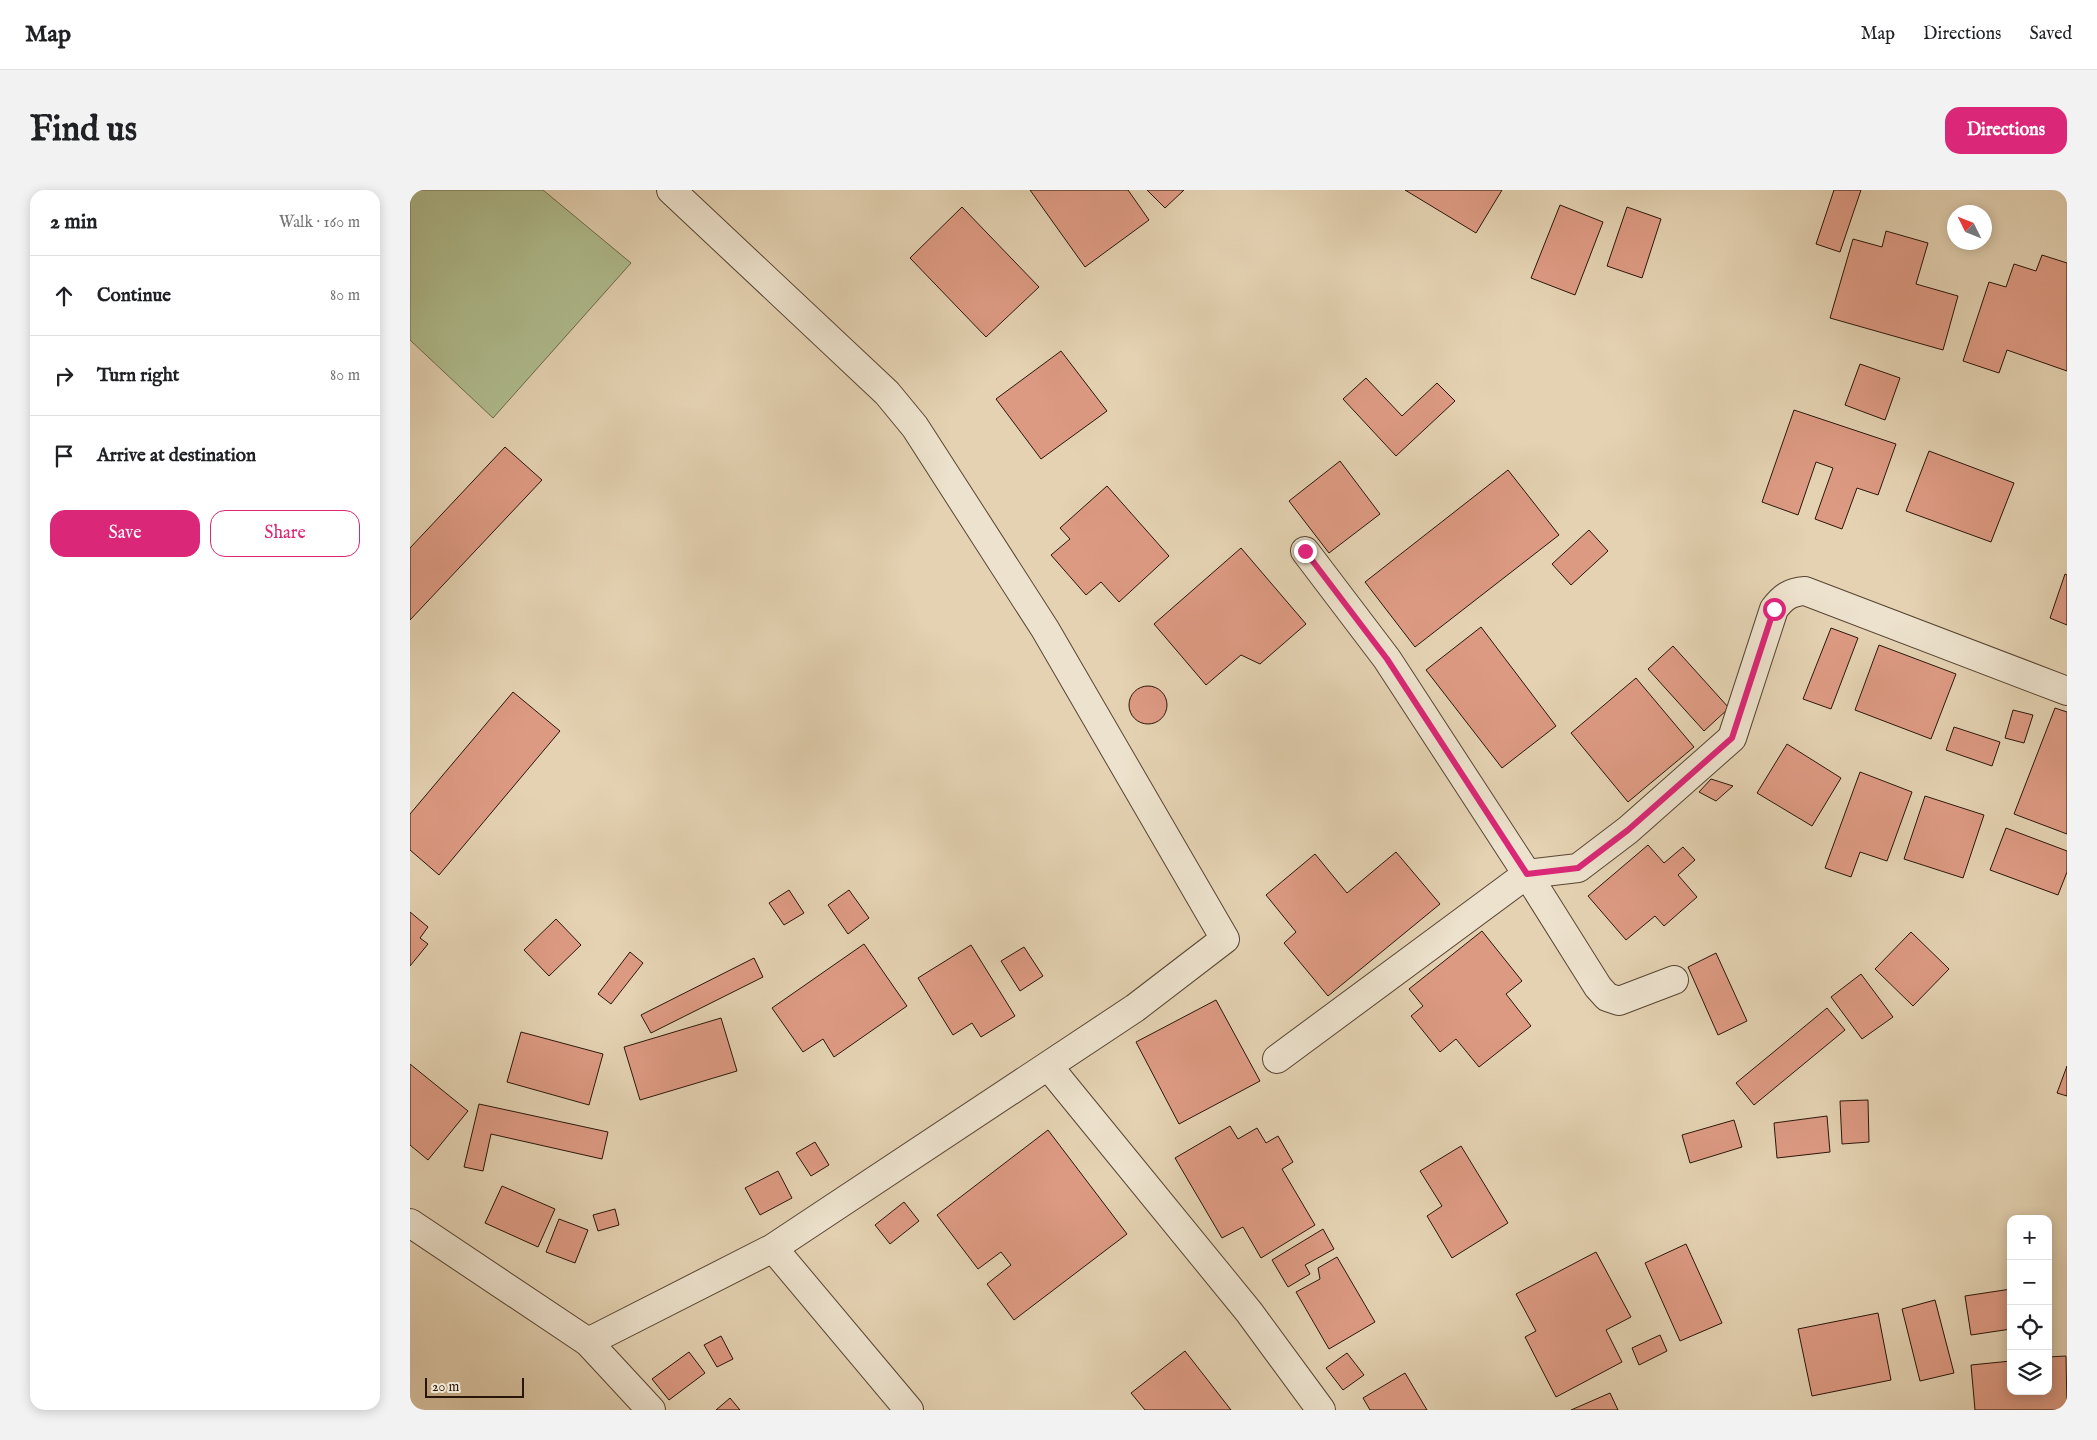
<!DOCTYPE html>
<meta charset="utf-8">
<style>
:root{--surface:#fff;--page:#f2f2f2;--text:#202124;--muted:#757577;--line:#e0e0e0;--accent:#db2777}
body{margin:0;font-family:"IM FELL English",serif;background:var(--page);color:var(--text)}
.controls{position:absolute;right:15px;bottom:15px;display:grid;overflow:hidden;border-radius:10px;box-shadow:0 2px 12px #0003}
.controls button{width:45px;height:45px;display:grid;place-items:center;padding:0;border:0;border-bottom:1px solid var(--line);background:var(--surface);color:var(--text);font:25px sans-serif}
.compass{position:absolute;left:1537px;top:15px;width:45px;height:45px;border-radius:50%;background:var(--surface);box-shadow:0 2px 12px #0003;rotate:313deg}
.scale{position:absolute;left:15px;bottom:12px;width:99px;box-sizing:border-box;padding-left:5px;border:2px solid #2a1609;border-top:0;font-size:14px;line-height:18px;white-space:nowrap;color:#2a1609;-webkit-text-stroke:4px #ede2cd;paint-order:stroke}
.stop{position:absolute;width:15px;height:15px;margin:-11px;border:4px solid #db2777;border-radius:50%;background:#fff}
.stop.end{background:#db2777;border-color:#fff;box-shadow:0 1px 5px #0008}
.list{margin:0;padding:0;list-style:none}
h2{display:flex;justify-content:space-between;align-items:center;height:65px;margin:0;padding:0 20px;font-size:21px}
h2 small{font-size:16px;font-weight:400;color:var(--muted)}
.list li{display:grid;grid-template-columns:32px 1fr auto;gap:15px;align-items:center;box-sizing:border-box;height:80px;padding:0 20px;border-top:1px solid var(--line)}
.list b{display:block;font-size:19px;white-space:nowrap}
.list em{font-size:16px;font-style:normal;color:var(--muted)}
.actions{display:flex;gap:10px;padding:15px 20px}
.actions a{flex:1;padding:11px 0;border:1px solid var(--accent);border-radius:15px;text-align:center;font-size:18px;color:var(--accent)}
.actions .main{background:var(--accent);color:#fff}
.icon{flex:none;width:28px;height:28px;fill:none;stroke:currentColor;stroke-width:2;stroke-linecap:round;stroke-linejoin:round}
.map{position:relative;flex:none;width:1657px;height:1220px;overflow:hidden;border-radius:15px}
header{display:flex;align-items:center;gap:30px;box-sizing:border-box;height:70px;padding:0 25px;background:var(--surface);border-bottom:1px solid var(--line)}
header strong{font-size:24px}
nav{display:flex;gap:28px;margin-inline-start:auto;font-size:18px}
.intro{display:flex;align-items:center;justify-content:space-between;box-sizing:border-box;height:120px;padding:0 30px}
h1{margin:0;font-size:35px}
.button{padding:12px 22px;border-radius:15px;background:var(--accent);color:#fff;font-size:18px;font-weight:700}
main{display:flex;gap:30px;padding:0 30px}
aside{flex:1;background:var(--surface);border-radius:15px;box-shadow:0 2px 12px #0003}
.map>svg:first-child{display:block}
.pitch{fill:#b0bd8f;stroke:#6d6a4c}
.building{fill:#dd9a83;stroke:#2a1609}
.lines{fill:none;stroke-linecap:round;stroke-linejoin:round}
.minor-casing{stroke:#584533;stroke-width:30}
.minor{stroke:#ede2cd;stroke-width:28}
.route{stroke:#db2777;stroke-width:6}
</style>
<header>
<strong>Map</strong>
<nav><a>Map</a><a>Directions</a><a>Saved</a></nav>
</header>
<div class="intro"><h1>Find us</h1><a class="button">Directions</a></div>
<main>
<aside>
<h2>2 min<small>Walk · 160 m</small></h2>
<ul class="list">
<li><svg class="icon" aria-label="ahead" viewBox="0 0 24 24"><path d="M12 20V5M6 11l6-6 6 6"/></svg><div><b>Continue</b></div><em>80 m</em></li>
<li><svg class="icon" aria-label="right" viewBox="0 0 24 24"><path d="M7 20v-9h11M14 6l5 5-5 5"/></svg><div><b>Turn right</b></div><em>80 m</em></li>
<li><svg class="icon" aria-label="arrive" viewBox="0 0 24 24"><path d="M6 21V4h12l-3 4 3 4H6"/></svg><div><b>Arrive at destination</b></div></li>
</ul>
<div class="actions"><a class="main">Save</a><a>Share</a></div>
</aside>
<div class="map">
<svg width="1657" height="1220" viewBox="0 0 1657 1220">
<rect width="100%" height="100%" fill="#e4d2b2"/>
<filter id="stains"><feTurbulence type="fractalNoise" baseFrequency=".004" numOctaves="4"/><feColorMatrix values="0 0 0 0 .2 0 0 0 0 .09 0 0 0 0 .02 0 0 0 .5 -.17"/></filter>
<radialGradient id="worn" r=".72"><stop offset=".6" stop-color="#630" stop-opacity="0"/><stop offset="1" stop-color="#630" stop-opacity=".3"/></radialGradient>
<path class="pitch" d="M 0,0 L 133,0 L 221,73 L 83,228 L 0,150 Z"/>
<path class="building" d="M 620,0 L 718,0 L 739,30 L 675,77 Z
M 737,0 L 774,0 L 755,18 Z
M 995,0 L 1092,0 L 1066,43 Z
M 1424,0 L 1451,0 L 1430,62 L 1406,54 Z
M 1150,15 L 1193,32 L 1165,105 L 1121,88 Z
M 552,17 L 629,97 L 576,147 L 500,68 Z
M 1217,17 L 1251,29 L 1232,88 L 1197,76 Z
M 1476,41 L 1518,53 L 1506,94 L 1548,106 L 1533,160 L 1420,128 L 1443,49 L 1472,57 Z
M 1632,65 L 1657,73 L 1657,181 L 1597,160 L 1589,183 L 1553,171 L 1579,92 L 1596,97 L 1604,74 L 1626,81 Z
M 651,161 L 697,221 L 631,269 L 586,209 Z
M 1450,174 L 1490,188 L 1475,230 L 1435,215 Z
M 956,188 L 992,226 L 1027,193 L 1045,211 L 986,266 L 933,209 Z
M 1384,220 L 1486,254 L 1468,305 L 1447,298 L 1432,339 L 1405,329 L 1423,278 L 1406,272 L 1388,325 L 1352,312 Z
M 95,257 L 132,290 L 0,430 L 0,358 Z
M 1519,261 L 1604,293 L 1581,352 L 1496,321 Z
M 930,271 L 970,324 L 919,363 L 879,311 Z
M 1098,280 L 1149,345 L 1005,457 L 955,392 Z
M 697,296 L 759,366 L 709,412 L 691,392 L 676,405 L 641,365 L 660,349 L 650,338 Z
M 1179,340 L 1198,361 L 1161,395 L 1142,374 Z
M 831,358 L 896,434 L 850,474 L 831,465 L 796,495 L 744,434 Z
M 1655,384 L 1657,385 L 1657,435 L 1640,428 Z
M 1071,437 L 1146,536 L 1092,578 L 1016,480 Z
M 1421,438 L 1448,448 L 1421,519 L 1393,509 Z
M 1469,455 L 1546,484 L 1521,549 L 1445,520 Z
M 1263,456 L 1319,518 L 1294,541 L 1238,479 Z
M 1226,488 L 1284,557 L 1218,612 L 1161,543 Z
M719 515a19 19 0 1 1 38 0a19 19 0 1 1-38 0Z
M 103,502 L 150,541 L 29,685 L 0,660 L 0,624 Z
M 1645,518 L 1657,522 L 1657,644 L 1604,624 Z
M 1603,520 L 1623,525 L 1614,553 L 1595,548 Z
M 1544,537 L 1590,552 L 1582,576 L 1536,560 Z
M 1377,554 L 1431,588 L 1402,636 L 1347,603 Z
M 1450,582 L 1502,602 L 1477,671 L 1450,662 L 1441,687 L 1415,678 Z
M 1301,589 L 1323,596 L 1306,611 L 1289,602 Z
M 1515,606 L 1574,625 L 1553,688 L 1494,669 Z
M 1596,638 L 1657,661 L 1657,682 L 1648,705 L 1580,680 Z
M 1238,655 L 1254,673 L 1273,657 L 1285,670 L 1268,685 L 1287,707 L 1254,736 L 1245,726 L 1216,750 L 1178,706 Z
M 986,662 L 1030,714 L 918,806 L 874,753 L 886,742 L 856,705 L 905,664 L 937,703 Z
M 379,700 L 394,723 L 374,735 L 359,713 Z
M 439,700 L 459,728 L 438,744 L 418,715 Z
M 0,722 L 18,737 L 10,748 L 18,754 L 0,776 Z
M 146,729 L 171,755 L 139,786 L 114,760 Z
M 1072,741 L 1112,791 L 1096,804 L 1121,836 L 1069,877 L 1046,849 L 1030,862 L 1001,826 L 1013,816 L 999,799 Z
M 1501,742 L 1539,779 L 1503,816 L 1465,779 Z
M 454,754 L 497,816 L 424,867 L 413,849 L 393,862 L 362,818 Z
M 561,755 L 605,826 L 571,847 L 562,833 L 543,845 L 508,788 Z
M 614,757 L 633,786 L 610,801 L 591,771 Z
M 220,762 L 233,773 L 201,814 L 188,804 Z
M 1306,763 L 1337,831 L 1308,845 L 1278,777 Z
M 344,768 L 353,787 L 241,843 L 231,825 Z
M 1451,784 L 1483,827 L 1452,849 L 1421,807 Z
M 806,810 L 850,891 L 769,934 L 726,852 Z
M 1417,818 L 1435,840 L 1344,915 L 1326,893 Z
M 311,828 L 327,881 L 230,910 L 214,857 Z
M 111,842 L 193,864 L 179,915 L 97,892 Z
M 0,874 L 58,921 L 18,970 L 0,955 Z
M 1657,876 L 1657,906 L 1647,903 Z
M 1458,910 L 1459,952 L 1432,954 L 1430,911 Z
M 69,914 L 198,942 L 192,969 L 81,944 L 73,981 L 54,977 Z
M 1417,926 L 1420,962 L 1367,968 L 1364,933 Z
M 1324,930 L 1332,957 L 1280,973 L 1272,945 Z
M 820,936 L 828,949 L 847,938 L 856,953 L 868,946 L 883,972 L 872,979 L 905,1035 L 851,1068 L 833,1037 L 812,1048 L 765,968 Z
M 638,940 L 717,1044 L 604,1130 L 577,1094 L 601,1075 L 591,1062 L 568,1079 L 527,1025 Z
M 405,952 L 419,975 L 401,986 L 386,963 Z
M 1051,956 L 1098,1033 L 1042,1068 L 1017,1026 L 1032,1016 L 1010,981 Z
M 368,981 L 382,1008 L 350,1025 L 335,998 Z
M 92,996 L 145,1019 L 128,1057 L 75,1033 Z
M 494,1012 L 509,1031 L 480,1054 L 465,1035 Z
M 205,1019 L 209,1035 L 188,1041 L 183,1025 Z
M 149,1029 L 178,1040 L 165,1073 L 136,1062 Z
M 913,1039 L 924,1059 L 895,1075 L 900,1084 L 878,1097 L 862,1070 Z
M 1276,1054 L 1312,1133 L 1270,1151 L 1235,1073 Z
M 1186,1062 L 1221,1127 L 1196,1140 L 1212,1172 L 1146,1207 L 1115,1147 L 1126,1141 L 1106,1104 Z
M 927,1067 L 965,1132 L 919,1159 L 886,1102 L 910,1089 L 908,1078 Z
M 1601,1099 L 1601,1139 L 1561,1145 L 1555,1106 Z
M 1525,1110 L 1544,1183 L 1510,1191 L 1492,1119 Z
M 1468,1123 L 1481,1190 L 1402,1206 L 1388,1139 Z
M 1250,1145 L 1257,1161 L 1229,1175 L 1222,1158 Z
M 311,1146 L 323,1169 L 307,1177 L 294,1155 Z
M 775,1161 L 821,1220 L 735,1220 L 721,1203 Z
M 279,1162 L 295,1183 L 259,1210 L 242,1189 Z
M 937,1163 L 954,1185 L 933,1200 L 916,1178 Z
M 1656,1166 L 1657,1220 L 1565,1220 L 1561,1175 L 1601,1171 L 1601,1201 L 1638,1201 L 1638,1167 Z
M 995,1183 L 1017,1220 L 960,1220 L 953,1208 Z
M 1200,1203 L 1208,1220 L 1161,1220 Z
M 320,1208 L 330,1220 L 306,1220 Z"/>
<g class="lines">
<defs>
<path id="minor" d="M 895,361 L 977,469 L 1117,684 L 1188,797 L 1197,807 L 1209,811 L 1264,790
M 867,869 L 1117,684 L 1168,678 L 1218,640 L 1322,548 L 1364,419 C 1373,407 1380,402 1395,401 L 1657,501
M 639,877 L 839,1122 L 911,1220
M 0,1033 L 178,1152 L 241,1220
M 363,1058 L 499,1220
M 178,1152 L 363,1058 L 725,818 L 815,749 L 635,439 L 505,237 L 477,203 L 261,0"/>
</defs>
<use href="#minor" class="minor-casing"/>
<use href="#minor" class="minor"/>
</g>
<g class="lines">
<path class="route" d="M 895,361 L 977,469 L 1117,684 L 1168,678 L 1218,640 L 1322,548 L 1364,419"/>
</g>
<rect width="100%" height="100%" filter="url(#stains)"/>
<rect width="100%" height="100%" fill="url(#worn)"/>
</svg>
<div class="controls">
<button>+</button>
<button>−</button>
<button><svg class="icon" aria-label="locate" viewBox="0 0 24 24"><circle cx="12" cy="12" r="6"/><path d="M12 2v4M12 18v4M2 12h4M18 12h4"/></svg></button>
<button><svg class="icon" aria-label="layers" viewBox="0 0 24 24"><path d="M12 4l9 5-9 5-9-5zM3 14l9 5 9-5"/></svg></button>
</div>
<svg class="compass" viewBox="-18 -18 36 36"><path d="M0-13l5 13h-10z" fill="#e53935"/><path d="M0 13l5-13h-10z" fill="#757577"/></svg>
<div class="scale">20 m</div>
<div class="stop" style="left:1364px;top:419px"></div>
<div class="stop end" style="left:895px;top:361px"></div>
</div>
</main>
